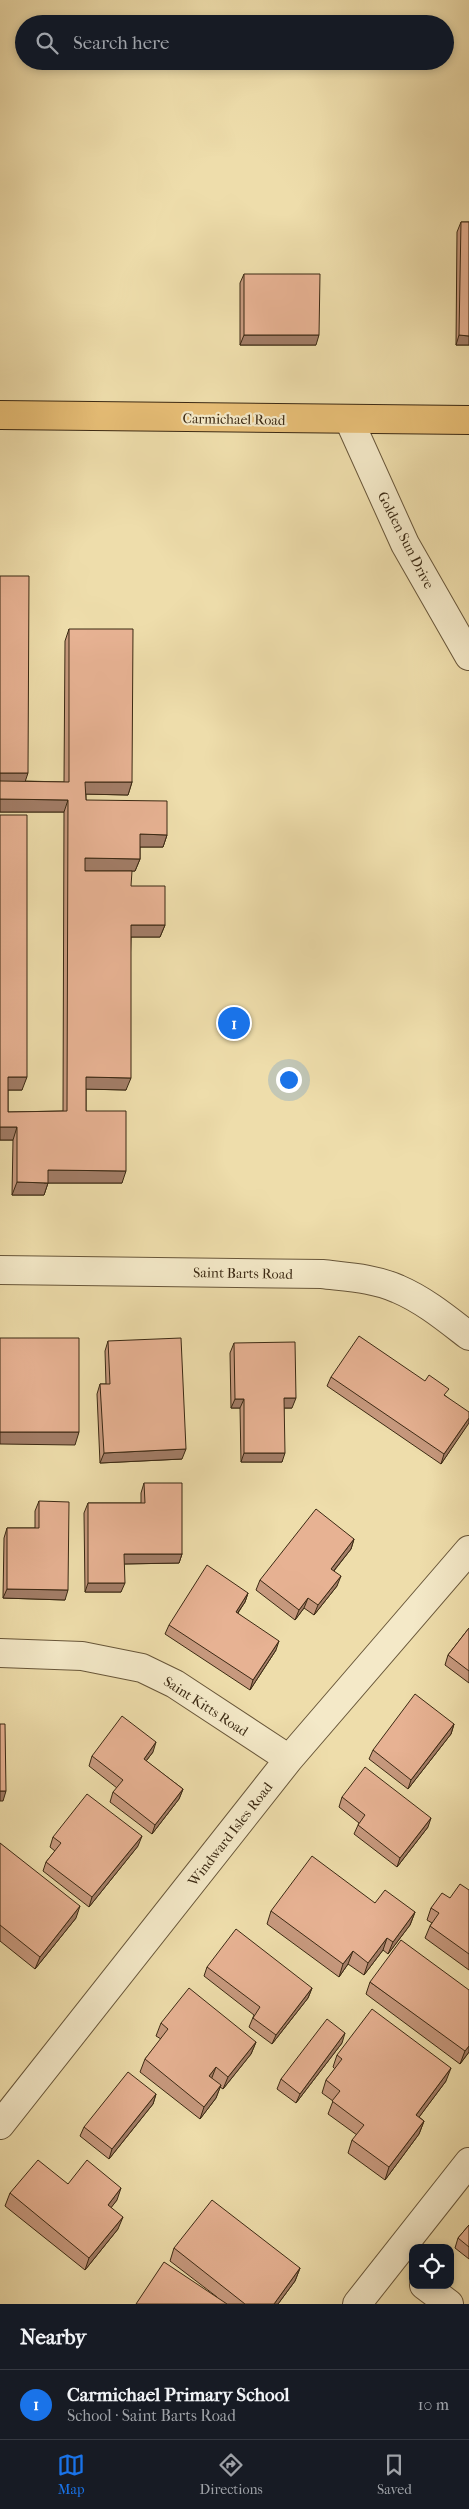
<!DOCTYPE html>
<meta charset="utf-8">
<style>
:root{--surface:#171b24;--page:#242831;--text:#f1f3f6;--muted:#9ea1a6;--line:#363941;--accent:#1a73e8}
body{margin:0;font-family:"IM FELL French Canon",serif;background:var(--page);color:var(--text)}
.controls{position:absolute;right:15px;bottom:15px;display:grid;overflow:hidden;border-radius:10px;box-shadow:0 2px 8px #0003}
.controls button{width:45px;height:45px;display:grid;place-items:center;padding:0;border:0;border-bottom:1px solid var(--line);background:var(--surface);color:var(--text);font:25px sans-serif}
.you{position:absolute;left:288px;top:1079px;width:18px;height:18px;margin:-12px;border:4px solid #fff;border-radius:50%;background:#1a73e8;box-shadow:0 0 0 8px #1a73e833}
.badge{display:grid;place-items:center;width:32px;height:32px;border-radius:50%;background:var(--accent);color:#fff;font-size:16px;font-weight:700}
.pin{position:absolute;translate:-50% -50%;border:2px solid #fff;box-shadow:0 1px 5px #0006}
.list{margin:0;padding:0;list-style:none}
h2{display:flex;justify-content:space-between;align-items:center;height:65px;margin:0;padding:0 20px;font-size:21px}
h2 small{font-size:16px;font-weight:400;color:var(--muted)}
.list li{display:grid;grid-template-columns:32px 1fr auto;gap:15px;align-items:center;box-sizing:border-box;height:70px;padding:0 20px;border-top:1px solid var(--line)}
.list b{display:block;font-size:19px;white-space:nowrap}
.list p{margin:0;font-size:16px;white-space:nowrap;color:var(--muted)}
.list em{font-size:16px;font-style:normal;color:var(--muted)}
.icon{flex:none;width:28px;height:28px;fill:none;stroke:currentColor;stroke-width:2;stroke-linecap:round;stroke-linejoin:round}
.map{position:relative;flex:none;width:469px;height:2304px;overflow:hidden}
.search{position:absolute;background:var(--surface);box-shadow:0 2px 8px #0003;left:15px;right:15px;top:15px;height:55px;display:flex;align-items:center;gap:12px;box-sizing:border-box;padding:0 18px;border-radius:28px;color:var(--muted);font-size:19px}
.sheet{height:135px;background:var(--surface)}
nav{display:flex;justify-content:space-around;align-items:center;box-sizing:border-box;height:70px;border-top:1px solid var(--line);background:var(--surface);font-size:14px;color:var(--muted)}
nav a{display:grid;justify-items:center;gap:2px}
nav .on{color:var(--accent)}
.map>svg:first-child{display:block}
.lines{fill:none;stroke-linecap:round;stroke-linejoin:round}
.minor-casing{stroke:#685639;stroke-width:30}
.major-casing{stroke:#3b2913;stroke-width:30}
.minor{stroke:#f4e9c8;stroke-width:28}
.major{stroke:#e7be76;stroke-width:28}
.wall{fill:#c7997e;stroke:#3b2913}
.shaded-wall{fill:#a27d67;stroke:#3b2913}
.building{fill:#e7b293;stroke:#3b2913}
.labels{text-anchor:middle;stroke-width:4.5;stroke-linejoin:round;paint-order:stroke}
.street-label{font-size:14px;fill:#3b2913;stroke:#f4e9c8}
</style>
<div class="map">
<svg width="469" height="2304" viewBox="0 0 469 2304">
<rect width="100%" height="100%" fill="#eeddab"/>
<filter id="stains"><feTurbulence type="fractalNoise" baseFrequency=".004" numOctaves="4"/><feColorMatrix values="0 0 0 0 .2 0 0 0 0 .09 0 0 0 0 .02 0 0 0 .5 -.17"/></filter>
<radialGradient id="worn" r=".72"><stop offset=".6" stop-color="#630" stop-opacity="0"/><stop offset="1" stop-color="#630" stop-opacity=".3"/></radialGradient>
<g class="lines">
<defs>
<path id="minor" d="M 349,420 L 405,544 L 469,656
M 0,1270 L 322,1274 C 347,1277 374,1278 398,1289 C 424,1300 447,1319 469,1336
M 0,1653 L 82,1656 L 142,1668 L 175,1684 L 289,1759
M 0,2125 L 289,1759 L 469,1550
M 424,2285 L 449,2304
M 357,2304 L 469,2162"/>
<path id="major" d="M 0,415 L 469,420"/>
</defs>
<use href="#minor" class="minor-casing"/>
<use href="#major" class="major-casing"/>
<use href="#minor" class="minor"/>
<use href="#major" class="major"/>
</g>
<path class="wall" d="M 461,222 L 469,222 L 469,345 L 456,345 L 457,232 Z
M 244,274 L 316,345 L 240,345 L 240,283 Z
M 0,576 L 25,781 L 64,782 L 65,641 L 69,629 L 132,782 L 128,795 L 86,794 L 86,800 L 167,835 L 163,847 L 140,847 L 140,859 L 135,871 L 85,871 L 131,886 L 165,925 L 160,937 L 131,937 L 126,1090 L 86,1089 L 86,1111 L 122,1183 L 48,1183 L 44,1195 L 12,1195 L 13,1140 L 0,1140 L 0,815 L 22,1090 L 8,1090 L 8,1112 L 63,1111 L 64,812 L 0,812 Z
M 108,1341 L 182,1459 L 100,1463 L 97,1394 L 100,1384 L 106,1384 L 105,1351 Z
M 234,1343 L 292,1408 L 284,1408 L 282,1462 L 241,1462 L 240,1408 L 231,1408 L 230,1353 Z
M 331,1377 L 446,1396 L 469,1418 L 469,1422 L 441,1464 L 327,1386 Z
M 144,1483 L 182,1554 L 179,1563 L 124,1564 L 121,1592 L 85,1592 L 84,1513 L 88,1503 L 141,1503 L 141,1493 Z
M 39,1501 L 65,1600 L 3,1598 L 4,1538 L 7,1528 L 35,1528 L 35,1511 Z
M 354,1539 L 351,1549 L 334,1571 L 337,1586 L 314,1615 L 304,1608 L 295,1620 L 256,1590 L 260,1580 Z
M 248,1593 L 245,1602 L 238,1613 L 276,1650 L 250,1690 L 165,1634 L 169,1625 Z
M 469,1628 L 469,1683 L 445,1665 L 448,1655 Z
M 454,1724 L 451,1734 L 408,1789 L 369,1759 L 373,1750 Z
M 153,1752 L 146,1761 L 183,1789 L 179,1799 L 152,1834 L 110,1802 L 113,1792 L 117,1788 L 89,1766 L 92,1756 Z
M 342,1797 L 428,1827 L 397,1867 L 354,1834 L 359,1823 L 339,1807 Z
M 53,1837 L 138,1846 L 89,1907 L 43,1871 L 46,1862 L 55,1851 L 50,1847 Z
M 0,1843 L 76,1918 L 35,1969 L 0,1941 Z
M 469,1890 L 469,1970 L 425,1938 L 430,1926 L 432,1923 L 427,1920 L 431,1908 Z
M 375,1903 L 415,1912 L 410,1925 L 388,1954 L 383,1950 L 364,1975 L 348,1964 L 339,1977 L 267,1924 L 271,1911 Z
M 207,1967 L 312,1988 L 308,1998 L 272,2044 L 249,2027 L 254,2015 L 204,1976 Z
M 370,1982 L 469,2052 L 460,2064 L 366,1994 Z
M 161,2023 L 256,2042 L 251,2054 L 223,2089 L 220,2087 L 216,2098 L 200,2119 L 140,2072 L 145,2059 L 161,2039 L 156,2036 Z
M 342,2043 L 296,2103 L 277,2089 L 281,2079 Z
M 337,2055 L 446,2081 L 419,2117 L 424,2121 L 419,2134 L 385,2180 L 348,2153 L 352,2140 L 357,2135 L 328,2114 L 333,2101 L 322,2093 L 326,2080 L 335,2069 L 333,2067 Z
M 156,2094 L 153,2104 L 109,2159 L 80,2136 L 84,2127 Z
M 68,2184 L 117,2200 L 111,2207 L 118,2229 L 85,2270 L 5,2206 L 10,2193 Z
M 469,2225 L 469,2259 L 455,2248 L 458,2238 Z
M 174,2248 L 300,2268 L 295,2281 L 278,2304 L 136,2304 L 217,2297 L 170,2261 Z"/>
<path class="shaded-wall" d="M 244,335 L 319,335 L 316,345 L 240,345 Z
M 459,335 L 469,336 L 469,345 L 456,345 Z
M 0,773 L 28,773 L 24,785 L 0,785 Z
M 85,782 L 132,782 L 128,795 L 81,794 Z
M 0,799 L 68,800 L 64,812 L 0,812 Z
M 140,834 L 167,835 L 163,847 L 135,847 Z
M 85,858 L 140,859 L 135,871 L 81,871 Z
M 131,925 L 165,925 L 160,937 L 127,937 Z
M 8,1077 L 27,1077 L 22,1090 L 4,1090 Z
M 86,1077 L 131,1078 L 126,1090 L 81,1089 Z
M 0,1127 L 17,1127 L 13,1140 L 0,1140 Z
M 48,1170 L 126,1171 L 122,1183 L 44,1183 Z
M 17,1182 L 48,1183 L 44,1195 L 12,1195 Z
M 284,1398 L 296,1398 L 292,1408 L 281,1408 Z
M 235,1399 L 244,1399 L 240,1408 L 231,1408 Z
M 469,1418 L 469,1423 L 441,1464 L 444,1454 Z
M 0,1432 L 79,1432 L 75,1445 L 0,1444 Z
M 186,1449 L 182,1459 L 100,1463 L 104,1453 Z
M 244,1453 L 285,1453 L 282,1462 L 241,1462 Z
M 354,1539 L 351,1549 L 328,1578 L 331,1569 Z
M 124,1554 L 182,1554 L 179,1563 L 121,1564 Z
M 341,1576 L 337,1586 L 314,1615 L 318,1605 Z
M 88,1583 L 125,1583 L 121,1592 L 85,1592 Z
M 7,1589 L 68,1590 L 65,1600 L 3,1598 Z
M 248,1593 L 245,1602 L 232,1621 L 236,1612 Z
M 308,1598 L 304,1608 L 295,1620 L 299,1610 Z
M 279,1641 L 276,1650 L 250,1690 L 253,1680 Z
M 454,1724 L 451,1734 L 408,1789 L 411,1780 Z
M 156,1742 L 153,1752 L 140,1769 L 144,1759 Z
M 183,1789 L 179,1799 L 152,1834 L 155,1825 Z
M 0,1791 L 6,1791 L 3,1801 L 0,1801 Z
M 431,1818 L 428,1827 L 397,1867 L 400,1858 Z
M 142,1836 L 138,1846 L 89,1907 L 92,1897 Z
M 80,1906 L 76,1918 L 35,1969 L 40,1957 Z
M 415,1912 L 410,1925 L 388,1954 L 393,1942 Z
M 387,1938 L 383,1950 L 364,1975 L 368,1963 Z
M 353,1951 L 348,1964 L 339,1977 L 343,1964 Z
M 312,1988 L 308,1998 L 272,2044 L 276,2035 Z
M 345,2033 L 342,2043 L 296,2103 L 300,2094 Z
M 256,2042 L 251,2054 L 223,2089 L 228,2077 Z
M 469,2046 L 469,2052 L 460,2064 L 465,2051 Z
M 216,2067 L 211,2080 L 209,2076 Z
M 451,2068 L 446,2081 L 411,2128 L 416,2115 Z
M 221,2085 L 216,2098 L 200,2119 L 204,2107 Z
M 156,2094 L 153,2104 L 109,2159 L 112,2149 Z
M 424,2121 L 419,2134 L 385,2180 L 389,2167 Z
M 121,2188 L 117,2200 L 104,2217 L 108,2205 Z
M 123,2217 L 118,2229 L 85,2270 L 89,2258 Z
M 300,2268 L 295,2281 L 278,2304 L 274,2304 Z"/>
<path class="building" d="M 461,222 L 469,222 L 469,336 L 459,335 Z
M 244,274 L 320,274 L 319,335 L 244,335 Z
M 0,576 L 29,576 L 28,773 L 0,773 Z
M 69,629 L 133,629 L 132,782 L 85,782 L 86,800 L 167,801 L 167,835 L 140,834 L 140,859 L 85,858 L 85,871 L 132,871 L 131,886 L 165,886 L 165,925 L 131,925 L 131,1078 L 86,1077 L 86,1111 L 126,1111 L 126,1171 L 48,1170 L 48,1183 L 17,1182 L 17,1127 L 0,1127 L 0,815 L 27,815 L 27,1077 L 8,1077 L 8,1112 L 67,1111 L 68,800 L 0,799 L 0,781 L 69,782 Z
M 359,1336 L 425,1381 L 429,1375 L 449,1389 L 444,1395 L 469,1412 L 469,1418 L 444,1454 L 331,1377 Z
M 0,1338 L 79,1338 L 79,1432 L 0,1432 Z
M 181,1338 L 186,1449 L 104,1453 L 100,1384 L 110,1384 L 108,1341 Z
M 295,1342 L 296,1398 L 284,1398 L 285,1453 L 244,1453 L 244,1399 L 235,1399 L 234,1343 Z
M 144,1483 L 182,1483 L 182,1554 L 124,1554 L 125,1583 L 88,1583 L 88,1503 L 145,1503 Z
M 39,1501 L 69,1502 L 68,1590 L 7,1589 L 7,1528 L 39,1528 Z
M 316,1509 L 354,1539 L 331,1569 L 341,1576 L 318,1605 L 308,1598 L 299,1610 L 260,1580 Z
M 207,1565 L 248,1593 L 236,1612 L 279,1641 L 253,1680 L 169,1625 Z
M 469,1628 L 469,1671 L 448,1655 Z
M 415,1694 L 454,1724 L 411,1780 L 373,1750 Z
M 122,1716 L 156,1742 L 144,1759 L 183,1789 L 155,1825 L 113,1792 L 123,1780 L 92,1756 Z
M 0,1724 L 5,1724 L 6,1791 L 0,1791 Z
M 365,1767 L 431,1818 L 400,1858 L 358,1825 L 365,1815 L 342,1797 Z
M 87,1794 L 142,1836 L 92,1897 L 46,1862 L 61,1843 L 53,1837 Z
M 0,1843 L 80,1906 L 40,1957 L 0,1925 Z
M 312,1856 L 375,1903 L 385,1890 L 415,1912 L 393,1942 L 387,1938 L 368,1963 L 353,1951 L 343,1964 L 271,1911 Z
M 460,1884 L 469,1890 L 469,1954 L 430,1926 L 439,1913 L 431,1908 L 442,1893 L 450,1898 Z
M 236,1929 L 312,1988 L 276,2035 L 253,2018 L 260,2007 L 207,1967 Z
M 401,1940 L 469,1990 L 469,2046 L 465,2051 L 370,1982 Z
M 189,1988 L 256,2042 L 228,2077 L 216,2067 L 209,2076 L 221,2085 L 204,2107 L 145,2059 L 168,2029 L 161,2023 Z
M 372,2009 L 451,2068 L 416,2115 L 424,2121 L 389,2167 L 352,2140 L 364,2125 L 332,2101 L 340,2091 L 326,2080 L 342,2059 L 337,2055 Z
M 327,2019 L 345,2033 L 300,2094 L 281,2079 Z
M 128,2072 L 156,2094 L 112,2149 L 84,2127 Z
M 38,2160 L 68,2184 L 87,2160 L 121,2188 L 108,2205 L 123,2217 L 89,2258 L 10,2193 Z
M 212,2200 L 300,2268 L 274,2304 L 245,2304 L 174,2248 Z
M 469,2225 L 469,2247 L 458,2238 Z
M 164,2262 L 227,2304 L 136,2304 Z"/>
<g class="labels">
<g class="street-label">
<text transform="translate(234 419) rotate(1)" y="5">Carmichael Road</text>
<text transform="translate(406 540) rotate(63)" y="5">Golden Sun Drive</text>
<text transform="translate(243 1273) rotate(1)" y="5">Saint Barts Road</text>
<text transform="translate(206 1706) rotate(33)" y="5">Saint Kitts Road</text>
<text transform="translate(230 1834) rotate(-52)" y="5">Windward Isles Road</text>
</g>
</g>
<rect width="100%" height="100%" filter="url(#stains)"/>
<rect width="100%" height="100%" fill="url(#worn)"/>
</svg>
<div class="controls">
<button><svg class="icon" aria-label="locate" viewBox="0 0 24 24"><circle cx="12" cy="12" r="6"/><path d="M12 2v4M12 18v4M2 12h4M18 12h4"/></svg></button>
</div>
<div class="you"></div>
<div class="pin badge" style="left:234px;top:1023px">1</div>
<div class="search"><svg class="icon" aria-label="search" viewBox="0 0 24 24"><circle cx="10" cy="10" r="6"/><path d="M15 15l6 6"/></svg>Search here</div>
</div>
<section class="sheet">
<h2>Nearby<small></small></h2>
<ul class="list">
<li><span class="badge">1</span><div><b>Carmichael Primary School</b><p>School · Saint Barts Road</p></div><em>10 m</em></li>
</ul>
</section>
<nav>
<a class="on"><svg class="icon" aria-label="map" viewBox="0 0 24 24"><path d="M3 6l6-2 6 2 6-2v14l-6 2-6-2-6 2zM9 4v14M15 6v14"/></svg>Map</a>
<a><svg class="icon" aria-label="directions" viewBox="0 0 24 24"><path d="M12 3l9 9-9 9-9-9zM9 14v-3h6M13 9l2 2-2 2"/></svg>Directions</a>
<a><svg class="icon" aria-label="saved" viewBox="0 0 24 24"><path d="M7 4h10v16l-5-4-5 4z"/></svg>Saved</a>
</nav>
